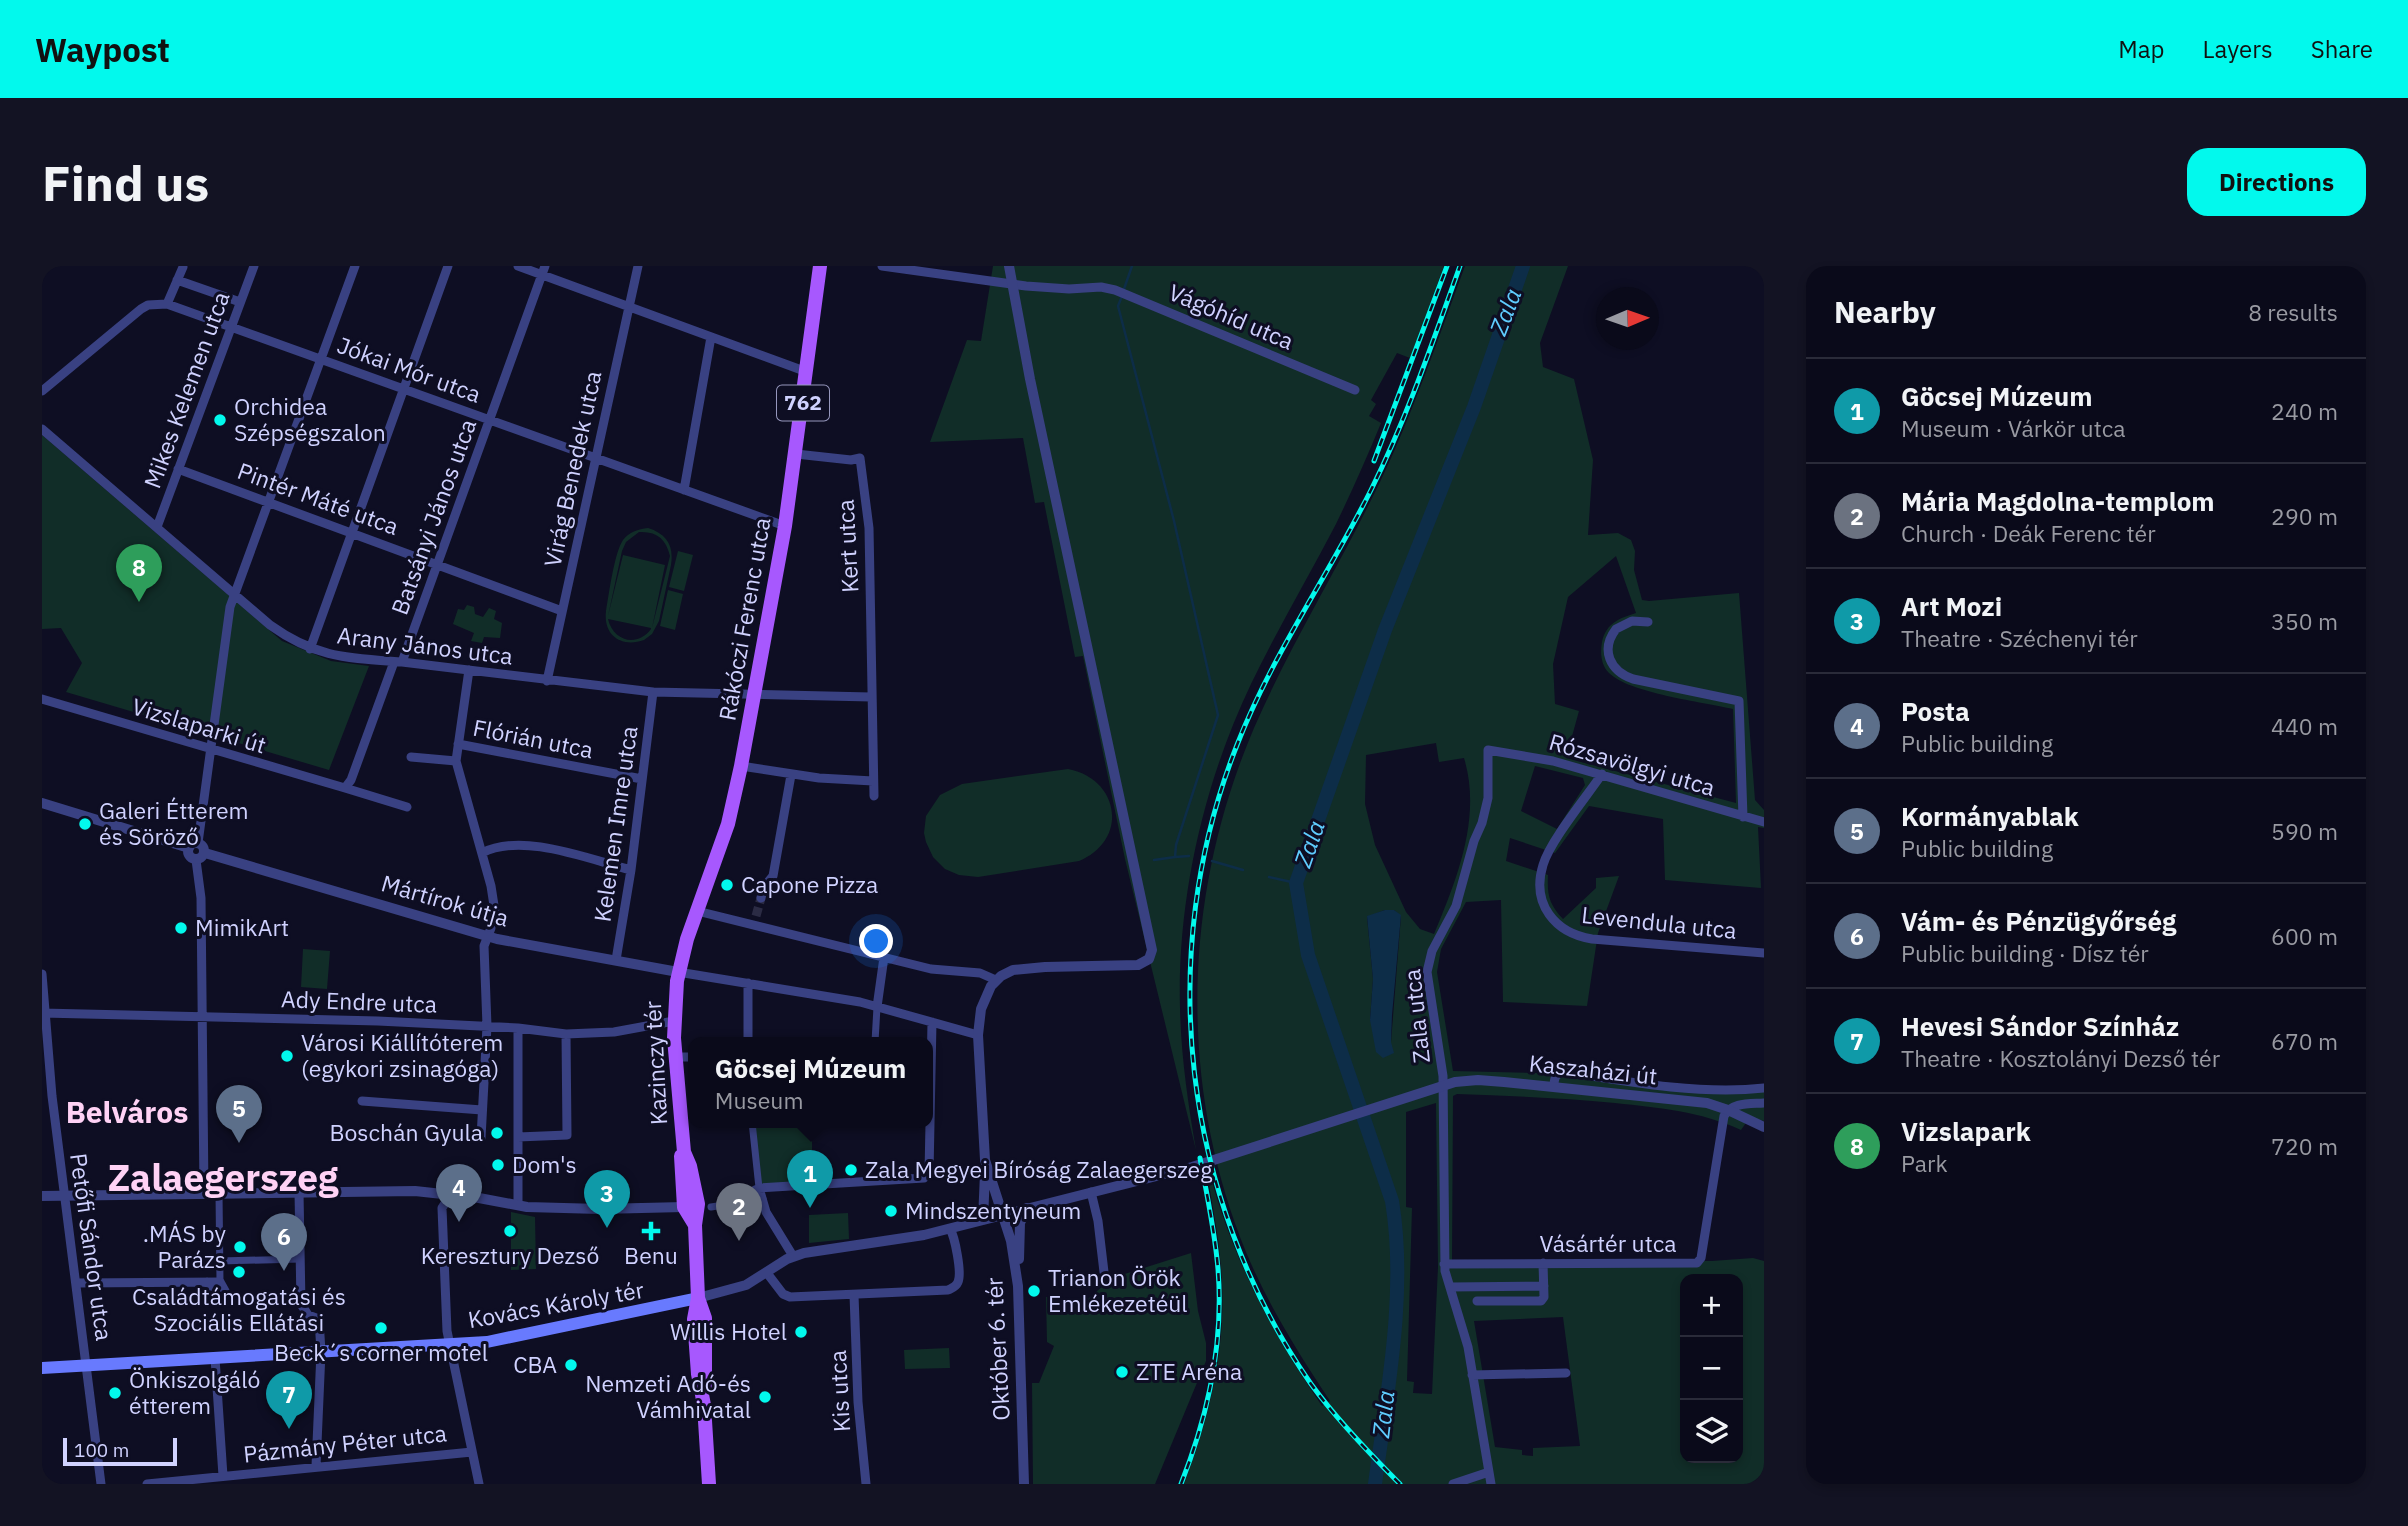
<!DOCTYPE html>
<meta charset="utf-8">
<style>
:root{--surface:#0a0a1a;--page:#131323;--text:#f1f3f6;--muted:#999aa2;--line:#2a2b39;--accent:#02f9ed}
body{margin:0;font-family:"IBM Plex Sans",sans-serif;background:var(--page);color:var(--text)}
.controls{position:absolute;right:21px;bottom:21px;display:grid;overflow:hidden;border-radius:14px;box-shadow:0 4px 10px #0003}
.controls button{width:63px;height:63px;display:grid;place-items:center;padding:0;border:0;border-bottom:2px solid var(--line);background:var(--surface);color:var(--text);font:35px sans-serif}
.compass{position:absolute;left:1554px;top:21px;width:63px;height:63px;border-radius:50%;background:var(--surface);box-shadow:0 4px 10px #0003;rotate:88deg}
.scale{position:absolute;left:21px;bottom:18px;width:114px;box-sizing:border-box;padding-left:7px;border:4px solid #d0d2ff;border-top:0;font-size:19px;line-height:24px;white-space:nowrap;color:#d0d2ff;-webkit-text-stroke:5px #0e0e23;paint-order:stroke}
.you{position:absolute;left:835px;top:676px;width:24px;height:24px;margin:-18px;border:5px solid #fff;border-radius:50%;background:#1a73e8;box-shadow:0 0 0 10px #1a73e833}
.badge{display:grid;place-items:center;width:46px;height:46px;border-radius:50%;background:var(--accent);color:#fff;font-size:23px;font-weight:700}
.pin{position:absolute;translate:-50% -58px;filter:drop-shadow(0 2px 4px #0008)}
.pin::after{content:'';position:absolute;top:37px;width:24px;height:21px;background:inherit;clip-path:polygon(0 0,100% 0,50% 100%)}
.popup{position:absolute;left:646px;top:771px;width:245px;height:91px;box-sizing:border-box;display:grid;place-content:center;border-radius:14px;background:var(--surface);filter:drop-shadow(0 2px 5px #0005);font-size:23px;white-space:nowrap;color:var(--muted)}
.popup b{font-size:26px;color:var(--text)}
.popup::after{content:'';position:absolute;left:50%;top:100%;margin-left:-14px;border:14px solid transparent;border-top-color:var(--surface)}
.list{margin:0;padding:0;list-style:none}
h2{display:flex;justify-content:space-between;align-items:center;height:91px;margin:0;padding:0 28px;font-size:30px}
h2 small{font-size:23px;font-weight:400;color:var(--muted)}
.list li{display:grid;grid-template-columns:46px 1fr auto;gap:21px;align-items:center;box-sizing:border-box;height:105px;padding:0 28px;border-top:2px solid var(--line)}
.list b{display:block;font-size:26px;white-space:nowrap}
.list p{margin:0;font-size:23px;white-space:nowrap;color:var(--muted)}
.list em{font-size:23px;font-style:normal;color:var(--muted)}
.icon{flex:none;width:38px;height:38px;fill:none;stroke:currentColor;stroke-width:2;stroke-linecap:round;stroke-linejoin:round}
.map{position:relative;flex:none;width:1722px;height:1218px;overflow:hidden;border-radius:21px}
header{display:flex;align-items:center;gap:42px;box-sizing:border-box;height:98px;padding:0 35px;background:var(--accent);color:#111}
header strong{font-size:33px}
nav{display:flex;gap:38px;margin-inline-start:auto;font-size:24px}
.intro{display:flex;align-items:center;justify-content:space-between;box-sizing:border-box;height:168px;padding:0 42px}
h1{margin:0;font-size:49px}
.button{padding:18px 32px;border-radius:21px;background:var(--accent);color:#111;font-size:24px;font-weight:700}
main{display:flex;gap:42px;padding:0 42px}
aside{flex:1;background:var(--surface);border-radius:21px;box-shadow:0 4px 10px #0003}
.map>svg:first-child{display:block}
.green{fill:#112d28;fill-rule:evenodd}
.water{fill:#0d2d48}
.lines{fill:none;stroke-linecap:round;stroke-linejoin:round}
.stream{stroke:#0d2d48;stroke-width:2.5}
.river{stroke:#0d2d48;stroke-width:14}
.minor-tunnel{stroke:#2b2b44;stroke-width:9;stroke-dasharray:9 4.5;stroke-linecap:butt}
.pedestrian{stroke:#394182;stroke-width:7}
.minor{stroke:#394182;stroke-width:9}
.tertiary{stroke:#394182;stroke-width:10}
.secondary{stroke:#687afe;stroke-width:12}
.primary{stroke:#a758fe;stroke-width:14}
.rail-casing{stroke:#02f9ed;stroke-width:5}
.rail{stroke:#0e0e23;stroke-width:2.5;stroke-dasharray:8;stroke-linecap:butt}
.poi-dot{fill:#02f9ed;stroke:#0e0e23;stroke-width:2.5}
.labels{text-anchor:middle;stroke-width:6;stroke-linejoin:round;paint-order:stroke}
.shield{fill:#0e0e23;stroke:#9697bd;stroke-width:2}
.shield-label{font-size:21px;font-weight:bold;fill:#d0d2ff}
.street-label{font-size:23px;fill:#d0d2ff;stroke:#0e0e23}
.poi-label{font-size:23px;fill:#d0d2ff;stroke:#0e0e23;text-anchor:start}
.water-label{font-size:24px;font-style:italic;fill:#5fccfe;stroke:#0e0e23}
.district-label{font-size:30px;font-weight:bold;fill:#ffd2f5;stroke:#0e0e23}
.town-label{font-size:37px;font-weight:bold;fill:#ffd2f5;stroke:#0e0e23}
</style>
<header>
<strong>Waypost</strong>
<nav><a>Map</a><a>Layers</a><a>Share</a></nav>
</header>
<div class="intro"><h1>Find us</h1><a class="button">Directions</a></div>
<main>
<div class="map">
<svg width="1722" height="1218" viewBox="0 0 1722 1218">
<rect width="100%" height="100%" fill="#0e0e23"/>
<path class="green" d="M 951,0 L 1402,0 L 1368,92 L 1355,87 L 1329,134 L 1334,138 L 1327,150 L 1339,157 C 1325,191 1310,225 1294,258 C 1266,312 1235,364 1209,418 C 1162,516 1135,633 1138,742 C 1139,790 1146,837 1154,884 L 1083,593 L 1041,390 L 1033,391 L 1002,236 L 993,237 L 981,172 L 888,176 L 925,74 L 939,75 Z
M 1423,0 L 1526,0 L 1498,77 L 1501,101 L 1532,113 L 1551,194 L 1546,269 L 1576,267 L 1589,274 L 1593,285 L 1592,304 L 1600,334 L 1607,335 L 1697,327 L 1713,534 L 1722,544 L 1722,562 L 1716,561 L 1719,622 L 1623,614 L 1621,553 L 1547,540 L 1513,587 L 1468,572 L 1464,595 L 1506,609 C 1505,629 1507,638 1521,653 L 1554,622 L 1554,612 L 1577,610 L 1556,667 L 1545,740 L 1461,736 L 1459,634 L 1424,636 L 1399,683 L 1395,706 L 1411,805 L 1496,807 L 1675,821 L 1722,819 L 1722,855 L 1708,851 L 1699,864 C 1657,845 1619,842 1573,837 C 1520,832 1468,830 1415,828 L 1411,830 L 1410,996 L 1670,995 L 1711,992 L 1722,995 L 1722,1218 L 1142,1218 C 1170,1146 1187,1070 1178,992 C 1176,965 1170,939 1166,912 L 1169,912 C 1192,995 1231,1069 1280,1140 L 1288,1135 C 1257,1088 1226,1039 1204,986 C 1135,817 1141,628 1212,462 C 1249,377 1298,299 1338,216 C 1371,147 1396,73 1423,0 ZM 1574,290 L 1594,347 C 1578,352 1564,357 1560,376 C 1558,387 1559,399 1567,407 C 1587,427 1661,436 1691,443 L 1694,537 L 1524,492 L 1537,445 L 1513,438 L 1511,398 L 1526,331 ZM 1394,477 L 1397,496 L 1422,492 C 1440,551 1415,613 1392,668 L 1378,663 L 1364,646 L 1333,579 L 1323,538 L 1324,489 ZM 1493,500 L 1541,512 L 1543,519 L 1515,563 L 1479,545 ZM 1343,644 L 1352,644 L 1359,650 L 1349,776 L 1328,754 L 1331,713 L 1325,651 ZM 1394,837 L 1396,1001 L 1390,1128 L 1371,1127 L 1372,1116 L 1365,1115 L 1370,942 L 1364,941 L 1364,846 ZM 1643,1013 L 1696,1013 L 1696,1192 L 1643,1192 ZM 1521,1051 L 1538,1180 L 1491,1182 L 1491,1190 L 1480,1189 L 1480,1184 L 1453,1181 L 1432,1055 Z
M 0,169 L 240,375 L 289,395 L 327,400 L 287,504 L 24,426 L 40,397 L 19,362 L 0,363 Z
M 606,262 C 625,268 632,280 629,299 L 617,355 L 610,368 L 602,374 C 580,382 561,370 564,345 C 567,328 572,288 581,274 C 587,266 596,263 606,262 ZM 597,266 C 615,265 624,273 628,290 L 610,362 L 623,299 L 581,289 L 566,350 L 580,285 L 584,276 ZM 566,353 L 609,362 L 609,363 C 595,382 571,375 566,353 Z
M 636,285 L 651,289 L 642,325 L 627,321 Z
M 626,324 L 641,328 L 633,364 L 618,360 Z
M 425,339 L 432,341 L 433,348 L 441,351 L 447,342 L 454,345 L 452,353 L 460,357 L 458,372 L 442,371 L 440,377 L 429,375 L 432,367 L 411,358 L 416,343 L 422,344 Z
M 1026,503 C 1078,513 1087,574 1037,595 L 936,611 L 917,609 L 903,603 L 891,591 L 884,576 L 882,567 L 884,550 L 898,529 L 920,518 Z
M 261,683 L 288,685 L 285,723 L 259,721 Z
M 713,856 L 770,856 L 770,916 L 719,919 Z
M 469,946 L 493,951 L 494,1003 L 469,1004 Z
M 806,947 L 807,973 L 767,977 L 767,949 Z
M 1149,987 L 1156,1045 L 1164,1077 L 1164,1095 L 1113,1218 L 991,1218 L 990,1117 L 997,1117 L 1012,1080 L 1005,1076 L 1004,1031 L 1046,1033 L 1070,1012 Z
M 907,1082 L 908,1102 L 863,1103 L 862,1084 Z"/>
<path class="water" d="M 1343,644 L 1352,644 L 1359,649 L 1350,749 L 1349,776 L 1352,787 L 1341,792 L 1334,786 L 1328,754 L 1331,713 L 1325,650 Z"/>
<g class="lines">
<path class="stream" d="M 1082,23 L 1090,0
M 1080,30 L 1076,40 L 1132,255 L 1176,449 L 1134,579 L 1133,591 L 1147,590
M 1112,594 L 1133,591
M 1170,595 L 1201,604
M 1227,611 L 1254,617"/>
<path class="river" d="M 1333,1218 C 1345,1127 1365,1026 1350,935 L 1266,689 L 1254,617 L 1343,364 L 1432,141 L 1481,0"/>
<path class="minor-tunnel" d="M 714,650 L 719,632"/>
<path class="pedestrian" d="M 833,776 L 835,741
M 710,856 L 717,922 L 713,923
M 177,927 L 178,1016
M 669,941 L 721,933
M 178,995 L 258,993"/>
<path class="minor" d="M 476,0 L 765,106
M 840,0 L 984,20 L 1027,23 L 1059,21 L 1073,24 L 1313,124
M 135,14 L 198,36
M 125,38 L 141,1
M 0,125 L 99,43 L 106,39 L 125,38 L 743,260
M 0,163 L 228,359 C 274,392 305,392 360,396 L 611,426 L 829,431
M 754,188 L 809,194 L 818,192 L 827,262 L 832,530
M 136,203 L 520,345
M 642,224 L 669,71
M 115,261 L 212,0
M 1606,356 L 1590,355 L 1574,363 C 1558,384 1568,405 1591,413 L 1697,435 L 1701,551
M 268,383 L 406,0
M 360,396 L 503,0
M 427,404 L 414,495 L 449,620 L 453,646
M 505,415 L 596,0
M 0,433 L 303,522 L 309,514 L 352,396
M 416,478 L 600,513
M 369,491 L 414,495
M 699,500 L 777,512 L 831,515
M 1560,508 C 1545,530 1508,575 1501,599 C 1489,638 1513,667 1550,673 L 1722,687
M 303,522 L 365,541
M 156,577 L 188,341 L 313,0
M 440,587 C 480,566 546,593 589,604
M 154,594 L 159,632 L 162,927
M 719,632 L 721,622 L 731,610 L 749,509
M 655,645 L 889,703 L 938,707 L 954,714
M 574,694 L 589,604 L 611,426
M 636,706 L 818,736 L 936,769
M 0,708 L 10,830 L 59,1218
M 835,741 L 842,691
M 0,747 L 336,755 L 476,762 L 524,768 L 572,766 L 632,755
M 706,776 L 706,717
M 634,791 L 651,791
M 1512,820 C 1512,811 1514,807 1524,806 C 1586,816 1659,829 1722,822
M 320,835 L 440,844
M 476,871 L 525,869 L 524,768
M 439,872 L 445,760 L 442,680 L 449,662
M 257,926 L 259,1038 L 266,1049 L 277,1053 L 279,1086 L 274,1200
M 1049,926 L 1056,955 L 1062,1006
M 409,928 L 400,942 L 405,1065 L 437,1218
M 476,939 L 476,762
M 751,990 L 724,946 L 717,922 L 882,912 L 887,907 L 890,756
M 1402,998 L 1655,997 L 1659,992 L 1682,850 C 1690,836 1707,838 1722,837
M 725,1007 L 741,1028 L 748,1031 L 906,1024 C 910,1022 914,1021 916,1016 C 920,1007 913,971 908,963
M 35,1017 L 178,1016 L 183,1025 L 181,1031 L 173,1032 L 165,1016
M 1408,1021 L 1502,1020
M 812,1029 L 816,1136 L 824,1218
M 1435,1035 L 1499,1035 L 1502,1031 L 1501,997
M 173,1092 L 181,1210
M 1430,1109 L 1524,1107
M 105,1218 L 430,1186
M 1411,1218 L 1447,1206
M 1449,1218 L 1426,1081 L 1403,1005 L 1401,810 L 1385,706 L 1390,685 L 1414,640 L 1432,575 L 1440,557 L 1446,532 L 1446,484 L 1511,495 L 1722,556"/>
<path class="tertiary" d="M 967,0 L 988,113 L 1110,684 L 1107,693 L 1096,699 L 1003,701 L 971,704 L 959,710 L 949,720 L 939,743 L 936,769 L 943,894 L 969,975 L 976,1020 L 982,1218
M 0,537 L 147,582
M146 585a8 8 0 1 1 16 0a8 8 0 1 1-16 0Z
M 163,587 L 455,673 L 636,706
M 0,930 L 373,925 L 437,932 L 485,941 L 558,943 L 642,941
M 941,954 L 943,907
M 977,993 L 978,957 L 985,942
M 656,1032 L 704,1019 L 745,993 L 762,987 L 882,969 L 1150,901 L 1413,816 L 1436,814 L 1462,816 L 1665,837 L 1686,844 L 1722,861"/>
<path class="secondary" d="M 0,1102 L 445,1076 L 656,1032"/>
<path class="primary" d="M 639,890 L 642,941 L 653,959
M 656,1032 L 663,1052 L 663,1120
M 667,1218 L 662,1139 L 656,1108 L 652,1053 L 656,1032 L 653,959 L 656,938 L 648,900 L 642,886 L 632,772 L 635,715 L 645,673 L 686,558 L 699,500 L 743,260 L 778,0"/>
<defs>
<path id="rail" d="M 1332,195 L 1405,0
M 1139,1218 C 1166,1150 1182,1077 1176,1003 C 1173,966 1165,929 1158,892
M 1358,1218 C 1327,1187 1295,1154 1269,1118 C 1140,932 1112,689 1195,479 C 1230,389 1286,310 1329,224 C 1365,152 1391,75 1418,0"/>
</defs>
<use href="#rail" class="rail-casing"/>
<use href="#rail" class="rail"/>
</g>
<g class="poi-dot">
<circle cx="178" cy="154" r="7"/>
<circle cx="43" cy="558" r="7"/>
<circle cx="685" cy="619" r="7"/>
<circle cx="139" cy="662" r="7"/>
<circle cx="245" cy="790" r="7"/>
<circle cx="455" cy="867" r="7"/>
<circle cx="456" cy="899" r="7"/>
<circle cx="809" cy="904" r="7"/>
<circle cx="849" cy="945" r="7"/>
<circle cx="468" cy="965" r="7"/>
<path d="M605.5 954.5h7v7h7v7h-7v7h-7v-7h-7v-7h7z"/>
<circle cx="198" cy="981" r="7"/>
<circle cx="197" cy="1006" r="7"/>
<circle cx="992" cy="1025" r="7"/>
<circle cx="339" cy="1062" r="7"/>
<circle cx="759" cy="1066" r="7"/>
<circle cx="529" cy="1099" r="7"/>
<circle cx="1080" cy="1106" r="7"/>
<circle cx="73" cy="1127" r="7"/>
<circle cx="723" cy="1131" r="7"/>
</g>
<g class="labels">
<rect class="shield" x="735" y="119.5" width="52" height="35" rx="5"/>
<g class="shield-label">
<text x="761" y="144">762</text>
</g>
<g class="street-label">
<text transform="translate(1189 51) rotate(23)" y="8">Vágóhíd utca</text>
<text transform="translate(367 104) rotate(20)" y="8">Jókai Mór utca</text>
<text transform="translate(145 124) rotate(-70)" y="8">Mikes Kelemen utca</text>
<text transform="translate(531 203) rotate(-78)" y="8">Virág Benedek utca</text>
<text transform="translate(276 233) rotate(20)" y="8">Pintér Máté utca</text>
<text transform="translate(392 251) rotate(-70)" y="8">Batsányi János utca</text>
<text transform="translate(806 280) rotate(-93)" y="8">Kert utca</text>
<text transform="translate(703 353) rotate(-80)" y="8">Rákóczi Ferenc utca</text>
<text transform="translate(383 380) rotate(7)" y="8">Arany János utca</text>
<text transform="translate(157 460) rotate(17)" y="8">Vizslaparki út</text>
<text transform="translate(491 473) rotate(11)" y="8">Flórián utca</text>
<text transform="translate(1590 499) rotate(16)" y="8">Rózsavölgyi utca</text>
<text transform="translate(574 558) rotate(-82)" y="8">Kelemen Imre utca</text>
<text transform="translate(403 635) rotate(16)" y="8">Mártírok útja</text>
<text transform="translate(1617 657) rotate(6)" y="8">Levendula utca</text>
<text transform="translate(317 736) rotate(2)" y="8">Ady Endre utca</text>
<text transform="translate(1375 750) rotate(-96)" y="8">Zala utca</text>
<text transform="translate(614 797) rotate(-93)" y="8">Kazinczy tér</text>
<text transform="translate(1551 804) rotate(6)" y="8">Kaszaházi út</text>
<text x="1566" y="986">Vásártér utca</text>
<text transform="translate(49 981) rotate(82)" y="8">Petőfi Sándor utca</text>
<text transform="translate(514 1039) rotate(-10)" y="8">Kovács Károly tér</text>
<text transform="translate(956 1083) rotate(-93)" y="8">Október 6. tér</text>
<text transform="translate(798 1125) rotate(-93)" y="8">Kis utca</text>
<text transform="translate(303 1178) rotate(-6)" y="8">Pázmány Péter utca</text>
</g>
<g class="poi-label">
<text x="192" y="149">Orchidea<tspan x="192" dy="26">Szépségszalon</tspan></text>
<text x="57" y="553">Galeri Étterem<tspan x="57" dy="26">és Söröző</tspan></text>
<text x="699" y="627">Capone Pizza</text>
<text x="153" y="670">MimikArt</text>
<text x="259" y="785">Városi Kiállítóterem<tspan x="259" dy="26">(egykori zsinagóga)</tspan></text>
<text x="441" y="875" text-anchor="end">Boschán Gyula</text>
<text x="470" y="907">Dom's</text>
<text x="823" y="912">Zala Megyei Bíróság Zalaegerszeg</text>
<text x="863" y="953">Mindszentyneum</text>
<text x="184" y="976" text-anchor="end">.MÁS by<tspan x="184" dy="26">Parázs</tspan></text>
<text x="468" y="998" text-anchor="middle">Keresztury Dezső</text>
<text x="609" y="998" text-anchor="middle">Benu</text>
<text x="1006" y="1020">Trianon Örök<tspan x="1006" dy="26">Emlékezetéül</tspan></text>
<text x="197" y="1039" text-anchor="middle">Családtámogatási és<tspan x="197" dy="26">Szociális Ellátási</tspan></text>
<text x="745" y="1074" text-anchor="end">Willis Hotel</text>
<text x="339" y="1095" text-anchor="middle">Beck´s corner motel</text>
<text x="515" y="1107" text-anchor="end">CBA</text>
<text x="1094" y="1114">ZTE Aréna</text>
<text x="87" y="1122">Önkiszolgáló<tspan x="87" dy="26">étterem</tspan></text>
<text x="709" y="1126" text-anchor="end">Nemzeti Adó-és<tspan x="709" dy="26">Vámhivatal</tspan></text>
</g>
<g class="water-label">
<text transform="translate(1464 46) rotate(-69)" y="8">Zala</text>
<text transform="translate(1268 578) rotate(-71)" y="8">Zala</text>
<text transform="translate(1342 1148) rotate(-83)" y="8">Zala</text>
</g>
<g class="district-label">
<text x="85" y="857">Belváros</text>
</g>
<g class="town-label">
<text x="181" y="925">Zalaegerszeg</text>
</g>
</g>
</svg>
<div class="controls">
<button>+</button>
<button>−</button>
<button><svg class="icon" aria-label="layers" viewBox="0 0 24 24"><path d="M12 4l9 5-9 5-9-5zM3 14l9 5 9-5"/></svg></button>
</div>
<svg class="compass" viewBox="-18 -18 36 36"><path d="M0-13l5 13h-10z" fill="#e53935"/><path d="M0 13l5-13h-10z" fill="#999aa2"/></svg>
<div class="scale">100 m</div>
<div class="you"></div>
<div class="pin badge" style="left:768px;top:942px;background:#0f9aa8">1</div>
<div class="popup"><b>Göcsej Múzeum</b>Museum</div>
<div class="pin badge" style="left:697px;top:975px;background:#6b7280">2</div>
<div class="pin badge" style="left:565px;top:962px;background:#0f9aa8">3</div>
<div class="pin badge" style="left:417px;top:956px;background:#5c6f8a">4</div>
<div class="pin badge" style="left:197px;top:877px;background:#5c6f8a">5</div>
<div class="pin badge" style="left:242px;top:1005px;background:#5c6f8a">6</div>
<div class="pin badge" style="left:247px;top:1163px;background:#0f9aa8">7</div>
<div class="pin badge" style="left:97px;top:336px;background:#2e9e5b">8</div>
</div>
<aside>
<h2>Nearby<small>8 results</small></h2>
<ul class="list">
<li><span class="badge" style="background:#0f9aa8">1</span><div><b>Göcsej Múzeum</b><p>Museum · Várkör utca</p></div><em>240 m</em></li>
<li><span class="badge" style="background:#6b7280">2</span><div><b>Mária Magdolna-templom</b><p>Church · Deák Ferenc tér</p></div><em>290 m</em></li>
<li><span class="badge" style="background:#0f9aa8">3</span><div><b>Art Mozi</b><p>Theatre · Széchenyi tér</p></div><em>350 m</em></li>
<li><span class="badge" style="background:#5c6f8a">4</span><div><b>Posta</b><p>Public building</p></div><em>440 m</em></li>
<li><span class="badge" style="background:#5c6f8a">5</span><div><b>Kormányablak</b><p>Public building</p></div><em>590 m</em></li>
<li><span class="badge" style="background:#5c6f8a">6</span><div><b>Vám- és Pénzügyőrség</b><p>Public building · Dísz tér</p></div><em>600 m</em></li>
<li><span class="badge" style="background:#0f9aa8">7</span><div><b>Hevesi Sándor Színház</b><p>Theatre · Kosztolányi Dezső tér</p></div><em>670 m</em></li>
<li><span class="badge" style="background:#2e9e5b">8</span><div><b>Vizslapark</b><p>Park</p></div><em>720 m</em></li>
</ul>
</aside>
</main>
